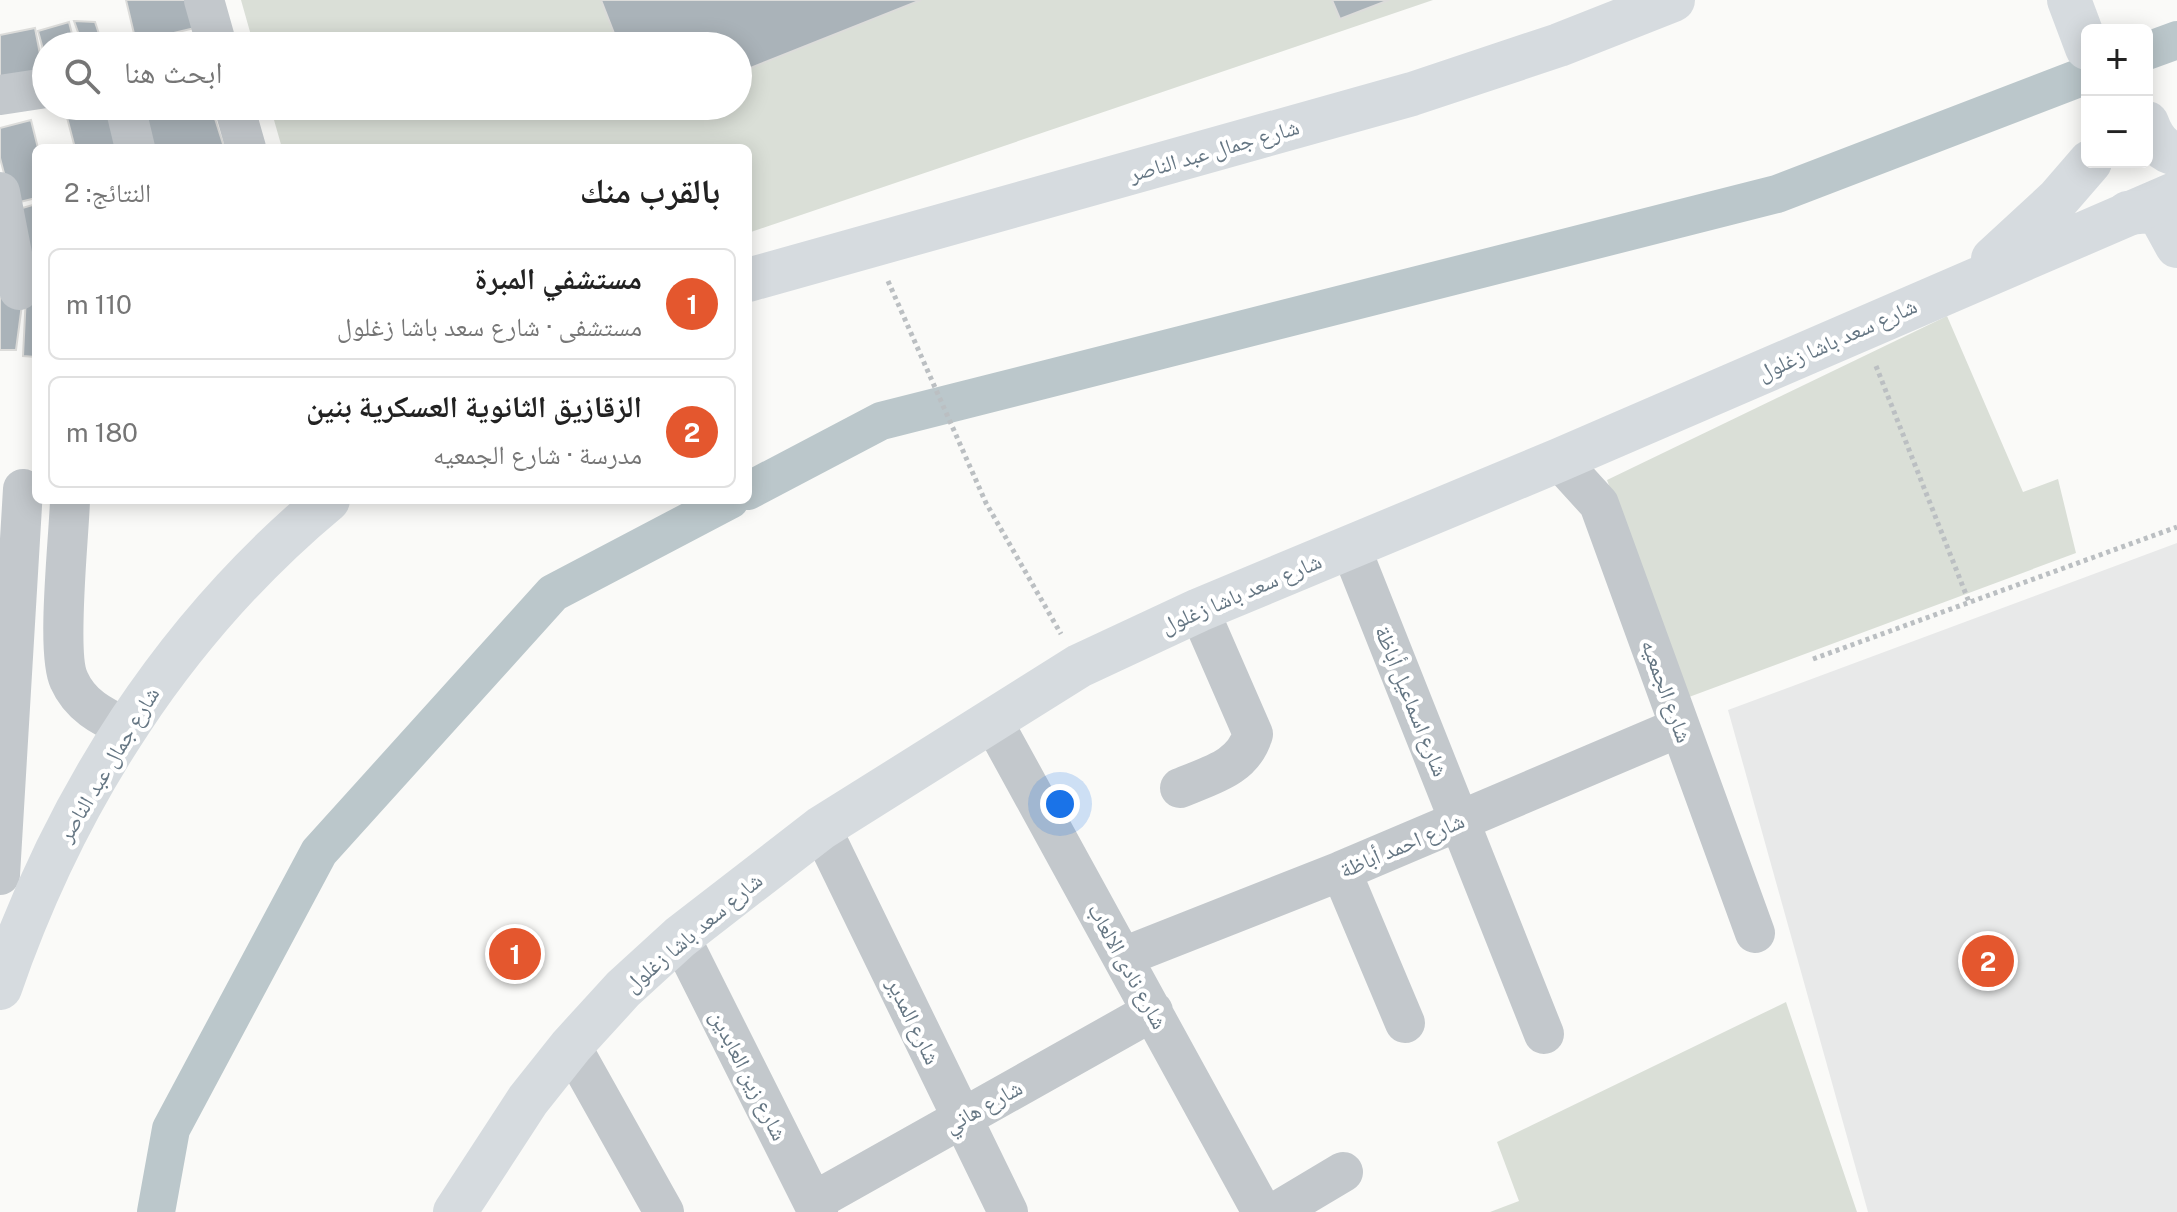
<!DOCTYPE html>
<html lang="ar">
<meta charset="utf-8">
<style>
:root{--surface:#fff;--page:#f6f6f6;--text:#222;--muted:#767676;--line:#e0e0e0;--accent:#e4572e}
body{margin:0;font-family:"Public Sans","Noto Naskh Arabic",sans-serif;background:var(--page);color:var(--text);direction:rtl}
.controls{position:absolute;right:24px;top:24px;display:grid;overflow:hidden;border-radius:12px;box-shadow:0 4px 20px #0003}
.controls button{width:72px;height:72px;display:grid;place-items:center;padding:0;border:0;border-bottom:2px solid var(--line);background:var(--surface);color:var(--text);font:40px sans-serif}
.you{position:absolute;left:1060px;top:804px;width:28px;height:28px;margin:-20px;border:6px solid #fff;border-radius:50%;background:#1a73e8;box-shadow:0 0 0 12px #1a73e833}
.badge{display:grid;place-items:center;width:52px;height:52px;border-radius:50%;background:var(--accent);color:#fff;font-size:26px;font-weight:700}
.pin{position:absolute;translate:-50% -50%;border:4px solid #fff;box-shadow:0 2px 8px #0006}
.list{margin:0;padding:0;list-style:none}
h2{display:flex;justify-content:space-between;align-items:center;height:104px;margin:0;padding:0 32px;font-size:34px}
h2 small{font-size:26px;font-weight:400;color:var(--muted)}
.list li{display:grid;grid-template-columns:52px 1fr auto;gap:24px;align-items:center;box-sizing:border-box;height:112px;margin:0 16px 16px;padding:0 16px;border:2px solid var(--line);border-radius:12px}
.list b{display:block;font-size:30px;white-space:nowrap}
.list p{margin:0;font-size:26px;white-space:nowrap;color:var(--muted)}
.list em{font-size:26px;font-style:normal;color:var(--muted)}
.icon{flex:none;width:44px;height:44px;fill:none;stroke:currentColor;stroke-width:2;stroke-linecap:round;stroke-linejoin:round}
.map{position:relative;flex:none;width:2177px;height:1212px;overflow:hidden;direction:ltr}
.search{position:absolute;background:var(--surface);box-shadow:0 4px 20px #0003;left:32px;top:32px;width:720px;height:88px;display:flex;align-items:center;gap:20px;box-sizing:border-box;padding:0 28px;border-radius:44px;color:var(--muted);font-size:30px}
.panel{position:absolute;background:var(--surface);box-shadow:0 4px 20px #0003;left:32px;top:144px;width:720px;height:360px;border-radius:12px;direction:rtl}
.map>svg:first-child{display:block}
.built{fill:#e8e9e9}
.green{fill:#dadfd7}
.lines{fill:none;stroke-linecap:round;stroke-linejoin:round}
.canal{stroke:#bbc7cb;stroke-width:38}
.building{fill:#aab3b9;stroke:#dcdcda;stroke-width:2}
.path{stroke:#bbbfc2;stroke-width:5;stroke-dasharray:4 4;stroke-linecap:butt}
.minor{stroke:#c3c8cc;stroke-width:40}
.primary{stroke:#d6dbdf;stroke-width:44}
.trunk{stroke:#d6dbdf;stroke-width:44}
.labels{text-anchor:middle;stroke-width:8;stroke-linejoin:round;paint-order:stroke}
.street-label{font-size:22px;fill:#657683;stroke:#fff}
</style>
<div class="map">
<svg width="2177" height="1212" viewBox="0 0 2177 1212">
<rect width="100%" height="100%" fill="#fafaf8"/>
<path class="built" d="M 2177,543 L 2177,1212 L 1868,1212 L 1728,710 Z"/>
<path class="green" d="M 241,0 L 1433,0 L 748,233 L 748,148 L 282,148 L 270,106 L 738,106 L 738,46 L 254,46 Z
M 1947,316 L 2023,492 L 2058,479 L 2076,553 L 1689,697 L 1607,480 Z
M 1786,1002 L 1857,1212 L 1490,1212 L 1519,1201 L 1497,1142 Z"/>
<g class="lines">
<path class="canal" d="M 2147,51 L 2177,40
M 748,491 L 881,421 L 1777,194 L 2087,75
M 156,1212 L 171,1129 L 319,852 L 553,593 L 730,500"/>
</g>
<path class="building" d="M 126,0 L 193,0 L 199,27 L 136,42 Z
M 601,0 L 921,0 L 738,73 L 738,46 L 619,46 Z
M 1332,0 L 1389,0 L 1340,19 Z
M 74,21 L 95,22 L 103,46 L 83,46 Z
M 69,22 L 75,46 L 46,46 L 46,60 L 38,31 Z
M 35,28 L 44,75 L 0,83 L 0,35 Z
M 64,106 L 118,106 L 129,148 L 75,148 Z
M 135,106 L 211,106 L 224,147 L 148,148 Z
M 31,120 L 38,148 L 36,198 L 12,204 L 0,158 L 0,128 Z
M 36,204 L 36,270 L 28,272 L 12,211 Z
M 26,295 L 36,295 L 36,357 L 23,356 Z
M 23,297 L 16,350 L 0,350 L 0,298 Z"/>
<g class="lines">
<path class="path" d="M 888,281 L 986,503 L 1061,634
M 1876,366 L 1969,602
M 1813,659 L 2177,527"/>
<path class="minor" d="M 204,0 L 217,46
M 0,95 L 46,88
M 125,106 L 135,148
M 234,106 L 246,148
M 0,192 L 19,290
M 1559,460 L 1599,504 L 1755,933
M 70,500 C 69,537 56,653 69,680 C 80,705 101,716 125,727
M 1350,546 L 1544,1034
M 992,720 L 1262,1212
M 1180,788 C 1211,775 1243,768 1253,734 L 1199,610
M 821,828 L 1008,1212
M 1341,871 L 1405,1023
M 0,875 L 23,489
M 680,937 L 818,1212
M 1123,957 L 1341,871 L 1680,727
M 571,1046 L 664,1212
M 813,1202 L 1153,1011
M 1276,1212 L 1343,1172"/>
<path class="primary" d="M 2128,213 L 2148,211 L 2160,215 L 2177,246"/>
<path class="trunk" d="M 2069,0 L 2087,48
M 2147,123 C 2152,137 2161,151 2177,154
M 1993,259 L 2058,199 L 2090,162
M 748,280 L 1412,94 L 1559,45 L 1673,0
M 0,988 C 65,799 173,629 328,500
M 455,1212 L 528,1100 L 571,1046 L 623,989 L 680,937 L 821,828 L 1079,666 L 1199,610 L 1559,460 L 2177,193"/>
</g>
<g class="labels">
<g class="street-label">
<text transform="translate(1214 150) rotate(-16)" y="8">شارع جمال عبد الناصر</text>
<text transform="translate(1837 339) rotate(-24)" y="8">شارع سعد باشا زغلول</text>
<text transform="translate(1241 593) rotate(-23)" y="8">شارع سعد باشا زغلول</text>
<text transform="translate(1667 691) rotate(70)" y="8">شارع الجمعيه</text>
<text transform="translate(1412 701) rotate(68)" y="8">شارع اسماعيل أباظة</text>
<text transform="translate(108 764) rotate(-59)" y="8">شارع جمال عبد الناصر</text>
<text transform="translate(1402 845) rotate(-23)" y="8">شارع احمد أباظة</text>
<text transform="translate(693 932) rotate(-40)" y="8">شارع سعد باشا زغلول</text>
<text transform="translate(1128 966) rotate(61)" y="8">شارع نادى الالعاب</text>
<text transform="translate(914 1021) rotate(64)" y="8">شارع المدير</text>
<text transform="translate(749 1075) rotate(63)" y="8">شارع زين العابدين</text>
<text transform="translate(983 1106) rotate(-29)" y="8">شارع هاني</text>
</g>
</g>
</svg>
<div class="controls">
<button>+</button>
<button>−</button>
</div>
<div class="you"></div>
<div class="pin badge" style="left:515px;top:954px">1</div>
<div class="pin badge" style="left:1988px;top:961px">2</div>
<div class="search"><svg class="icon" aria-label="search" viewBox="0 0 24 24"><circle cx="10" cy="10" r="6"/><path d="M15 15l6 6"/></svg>ابحث هنا</div>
<section class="panel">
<h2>بالقرب منك<small>النتائج: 2</small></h2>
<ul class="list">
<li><span class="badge">1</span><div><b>مستشفي المبرة</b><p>مستشفى · شارع سعد باشا زغلول</p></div><em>110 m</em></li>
<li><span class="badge">2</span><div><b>الزقازيق الثانوية العسكرية بنين</b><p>مدرسة · شارع الجمعيه</p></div><em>180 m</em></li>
</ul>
</section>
</div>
